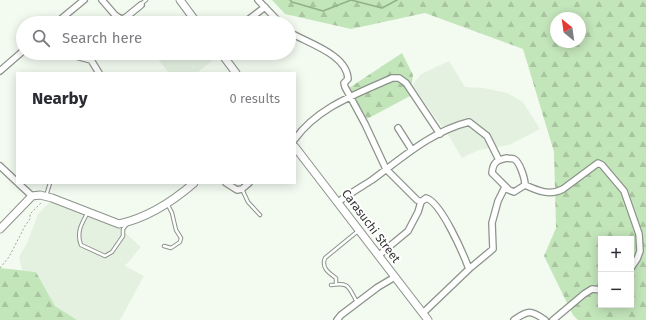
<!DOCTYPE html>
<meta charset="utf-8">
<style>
:root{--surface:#fff;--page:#f7f7f7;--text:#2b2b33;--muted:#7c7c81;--line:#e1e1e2}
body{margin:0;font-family:"Fira Sans",sans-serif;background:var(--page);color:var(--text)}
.controls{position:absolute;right:12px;bottom:12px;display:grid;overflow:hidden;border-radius:0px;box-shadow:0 2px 10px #0003}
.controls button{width:36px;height:36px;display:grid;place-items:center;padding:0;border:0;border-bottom:1px solid var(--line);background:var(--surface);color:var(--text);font:20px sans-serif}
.compass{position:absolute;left:550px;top:12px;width:36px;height:36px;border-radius:50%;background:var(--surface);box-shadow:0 2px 10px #0003;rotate:331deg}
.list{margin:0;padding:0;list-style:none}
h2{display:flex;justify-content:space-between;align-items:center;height:52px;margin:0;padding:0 16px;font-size:17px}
h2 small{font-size:13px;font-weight:400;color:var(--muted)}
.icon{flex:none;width:22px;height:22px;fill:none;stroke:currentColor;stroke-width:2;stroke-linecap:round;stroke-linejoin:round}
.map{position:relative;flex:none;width:646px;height:320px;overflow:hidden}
.search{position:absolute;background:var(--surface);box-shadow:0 2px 10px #0003;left:16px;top:16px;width:280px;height:44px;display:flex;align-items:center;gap:10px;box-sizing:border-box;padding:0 14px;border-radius:22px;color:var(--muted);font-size:15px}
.panel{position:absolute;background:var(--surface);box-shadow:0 2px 10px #0003;left:16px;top:72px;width:280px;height:112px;border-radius:0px}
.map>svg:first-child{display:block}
.built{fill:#e4f1e1}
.forest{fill:url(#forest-firs);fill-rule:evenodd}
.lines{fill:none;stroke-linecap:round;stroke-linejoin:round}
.stream{stroke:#90b187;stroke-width:1.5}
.service-casing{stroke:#8c938b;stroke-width:4.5}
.minor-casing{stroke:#8c938b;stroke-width:8}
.tertiary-casing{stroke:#8c938b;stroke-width:9}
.path{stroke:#a0a69f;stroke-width:1;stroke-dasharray:2 2;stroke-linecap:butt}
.service{stroke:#fff;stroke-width:2.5}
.minor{stroke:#fff;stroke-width:5.5}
.tertiary{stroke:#fff;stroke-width:7}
.labels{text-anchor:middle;stroke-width:4;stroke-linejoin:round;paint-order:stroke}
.street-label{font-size:12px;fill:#333532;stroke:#fff}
</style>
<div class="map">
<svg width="646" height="320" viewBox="0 0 646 320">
<defs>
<pattern id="forest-firs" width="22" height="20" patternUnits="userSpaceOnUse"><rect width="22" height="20" fill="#c3e5ba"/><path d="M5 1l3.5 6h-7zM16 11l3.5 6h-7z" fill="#a8c5a0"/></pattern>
</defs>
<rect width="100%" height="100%" fill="#f3fbf1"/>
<path class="built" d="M 153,53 L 217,53 L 219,55 L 197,73 L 169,73 Z
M 449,61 L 465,87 L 484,88 L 507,93 L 523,102 L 540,129 L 509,145 L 479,150 L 462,158 L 450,138 L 412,85 L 421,74 Z
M 51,201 L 119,227 L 141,247 L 125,266 L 144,276 L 120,320 L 77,320 L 55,306 L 36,272 L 22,270 L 19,257 L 27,243 L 38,214 Z"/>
<path class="forest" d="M 272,0 L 646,0 L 646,320 L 578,320 L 573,315 L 544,256 L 556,228 L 554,152 L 523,49 L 425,13 L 351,29 L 285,14 ZM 556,18 L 580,18 L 580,42 L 556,42 ZM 601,239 L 631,239 L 631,305 L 601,305 Z
M 402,53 L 413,75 L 410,96 L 367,119 L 349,88 Z
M 0,268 L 36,272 L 55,306 L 77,320 L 0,320 Z"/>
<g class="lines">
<path class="stream" d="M 290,0 L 292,2 L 323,11 L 351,0 L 382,8 L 397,0"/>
<defs>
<path id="service" d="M 141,4 L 146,0
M 242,189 L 248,202 L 260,215
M 46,196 L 50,183
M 88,212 C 82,223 76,232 81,245 L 105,256 L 112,252 L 123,236 L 123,229 L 127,224
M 164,246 L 171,248 L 180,242 L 181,238 L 176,230 L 172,213 L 168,205
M 336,284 L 336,278 C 329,273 321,268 325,258 L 358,231
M 331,285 C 350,282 348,287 357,302"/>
<path id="minor" d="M 102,0 L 115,15 L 121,19 L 125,18 L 141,5
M 258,0 L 280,23
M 56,23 L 84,0
M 244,23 L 265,7
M 289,32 C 307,43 347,54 348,79 L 344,83 L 345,87 L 365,124 L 386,169 L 417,200 L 421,202 L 426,198 C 441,202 463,253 469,269
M 74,53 L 76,56 L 91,60 L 99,73
M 0,71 L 23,51
M 398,128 L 412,150
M 295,139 C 318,107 357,94 392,78 L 399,78 L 406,83 L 440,134
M 507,158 C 510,159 512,158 514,159 C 520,162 525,179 525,185 L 514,192 L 509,190 L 492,173 C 493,162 497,160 507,158 Z
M 0,166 L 17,182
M 18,183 L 32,196
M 226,183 L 237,190 L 242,189 L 249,183
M 525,185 C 538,191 550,196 563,189 L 598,163 L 602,165 L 624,191 L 639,234 L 640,251 L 637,259 L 631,268
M 338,202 C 349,194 361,187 372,180 C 402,158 432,131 469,122 L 487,136 L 499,160
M 379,255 L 408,231 L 418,212 L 421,202
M 423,313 L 469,269 L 493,249 L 492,223 L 498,201 L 505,187
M 337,320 L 341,315 L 378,287 L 395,277
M 514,320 C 528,310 531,310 545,320
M 553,320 L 584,294 L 592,289 L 601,290"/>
<path id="tertiary" d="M 180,0 L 197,23
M 221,53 L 236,73
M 295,147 L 428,320
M 0,229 L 32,196 L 40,195 L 52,198 L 119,224 C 147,218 172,202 194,183"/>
</defs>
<use href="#service" class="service-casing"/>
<use href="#minor" class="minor-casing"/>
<use href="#tertiary" class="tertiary-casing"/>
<path class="path" d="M 0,268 L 9,257 L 25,226 L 30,219 L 30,214 L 42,202"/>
<use href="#service" class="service"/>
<use href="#minor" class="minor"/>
<use href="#tertiary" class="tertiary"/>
</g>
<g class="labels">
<g class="street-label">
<text transform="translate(371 226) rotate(53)" y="4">Carasuchi Street</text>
</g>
</g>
</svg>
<div class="controls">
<button>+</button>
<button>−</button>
</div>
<svg class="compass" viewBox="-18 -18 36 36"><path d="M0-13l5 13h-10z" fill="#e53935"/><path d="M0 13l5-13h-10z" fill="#7c7c81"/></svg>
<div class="search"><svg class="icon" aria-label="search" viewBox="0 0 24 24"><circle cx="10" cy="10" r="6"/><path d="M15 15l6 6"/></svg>Search here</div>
<section class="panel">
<h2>Nearby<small>0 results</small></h2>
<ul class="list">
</ul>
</section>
</div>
